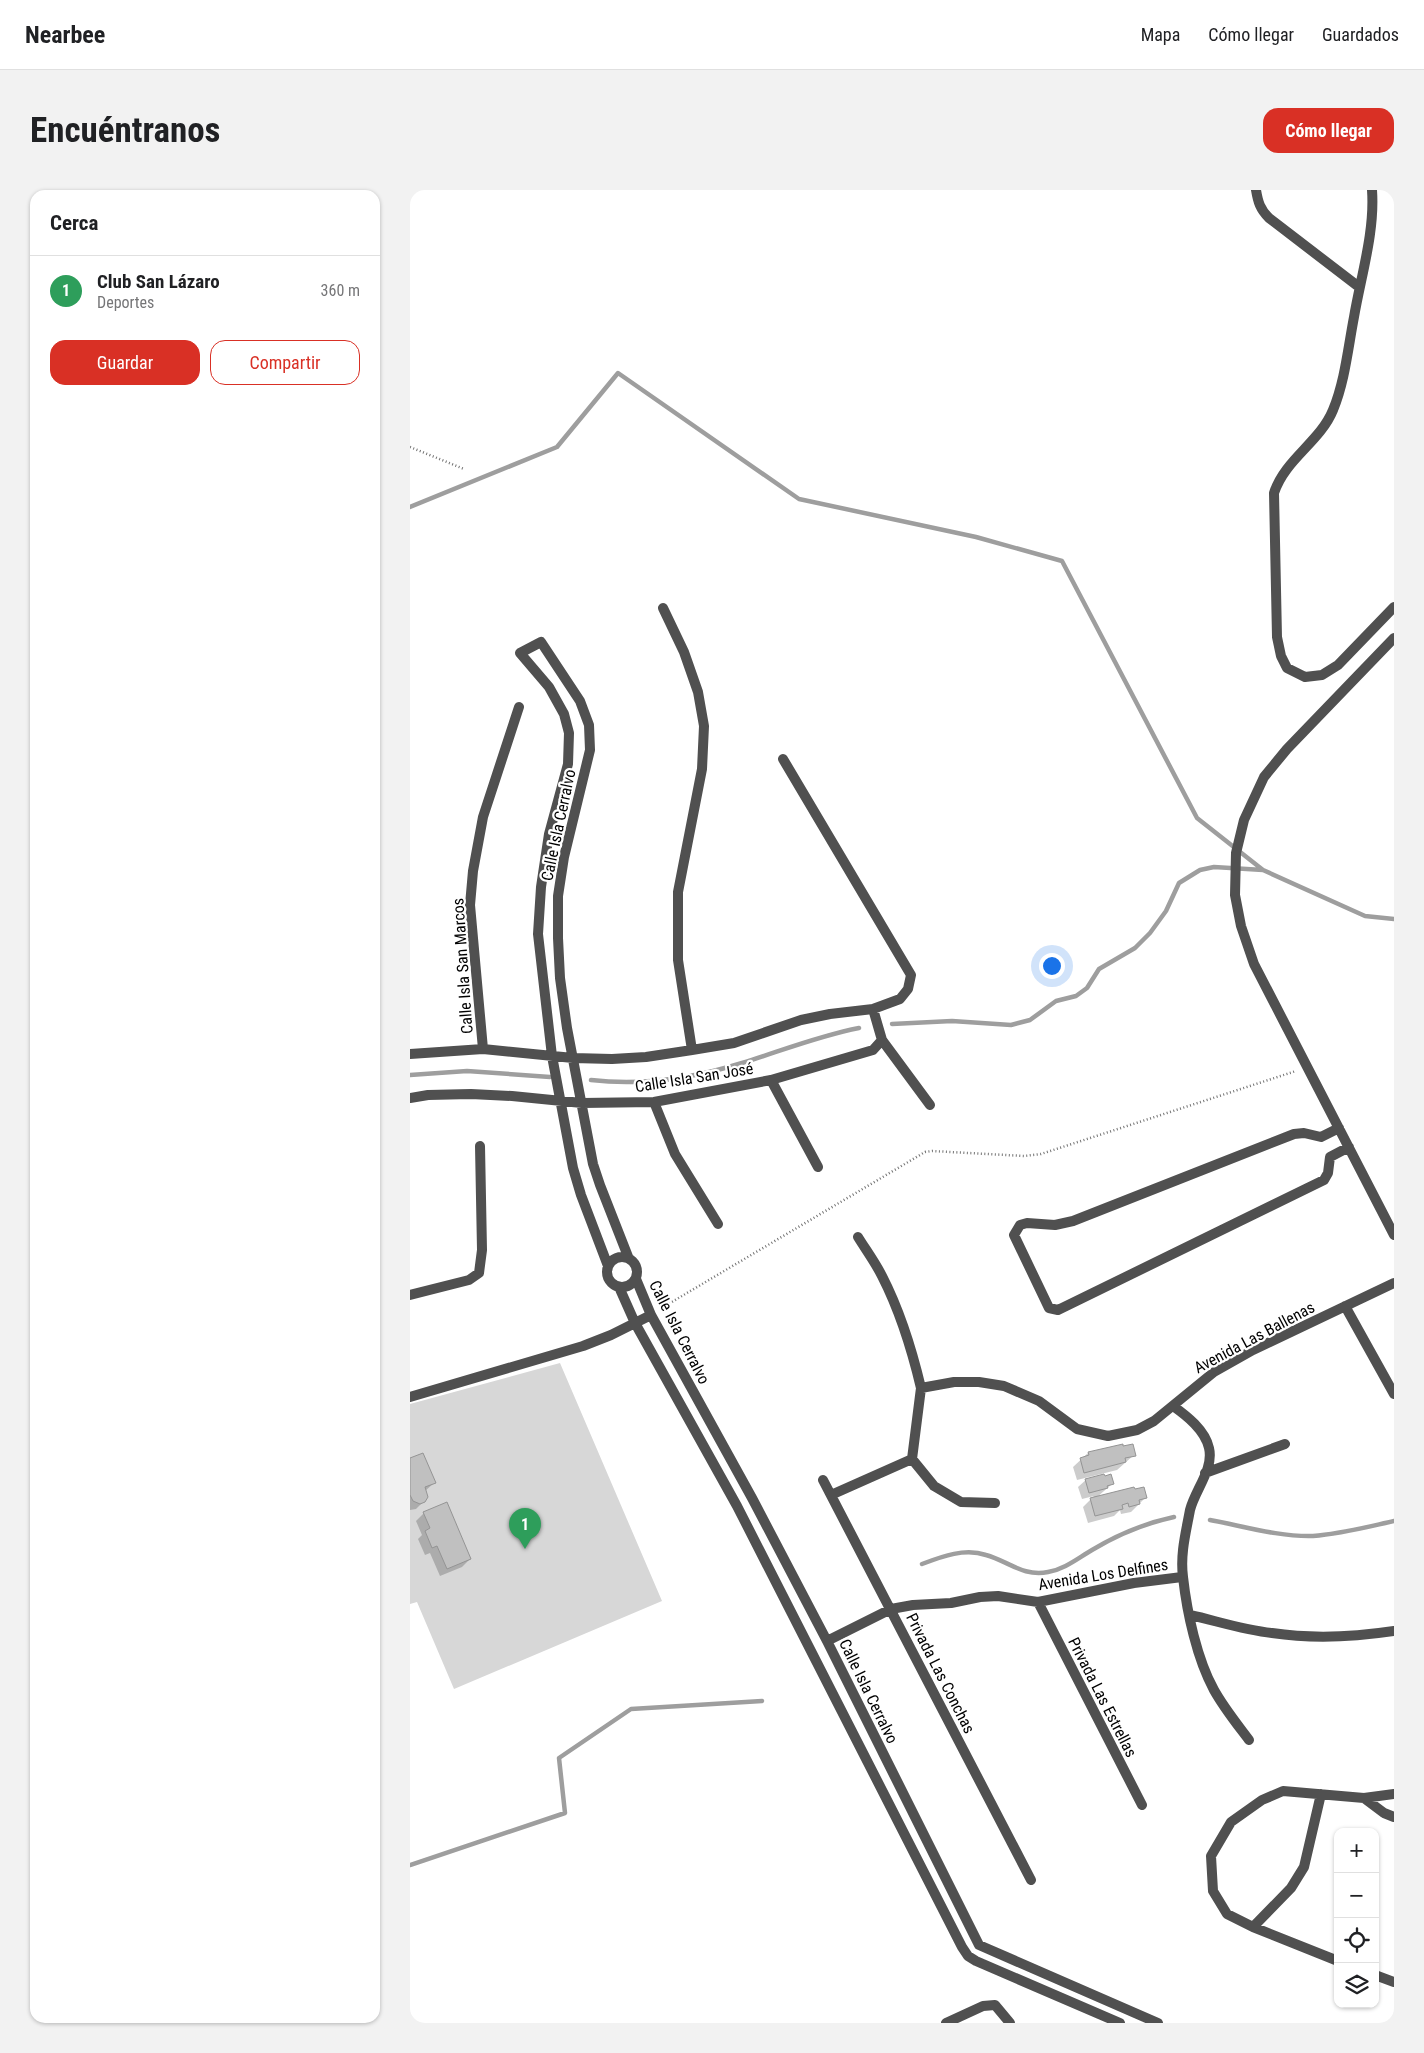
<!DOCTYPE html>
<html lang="es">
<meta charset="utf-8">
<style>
:root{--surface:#fff;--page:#f2f2f2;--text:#202124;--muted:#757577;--line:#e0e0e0;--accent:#d93025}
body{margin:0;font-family:"Roboto Condensed",sans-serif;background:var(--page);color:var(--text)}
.controls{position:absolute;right:15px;bottom:15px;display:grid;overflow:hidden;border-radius:10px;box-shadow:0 1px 4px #0004}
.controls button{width:45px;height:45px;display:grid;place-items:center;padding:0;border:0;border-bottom:1px solid var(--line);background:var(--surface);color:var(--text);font:25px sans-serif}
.you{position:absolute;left:641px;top:775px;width:18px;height:18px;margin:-12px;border:4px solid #fff;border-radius:50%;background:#1a73e8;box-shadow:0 0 0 8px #1a73e833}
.badge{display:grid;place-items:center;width:32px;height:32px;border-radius:50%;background:var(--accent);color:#fff;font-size:16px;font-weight:700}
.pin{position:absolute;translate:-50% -41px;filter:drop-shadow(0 1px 2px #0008)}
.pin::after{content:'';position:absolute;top:26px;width:18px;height:15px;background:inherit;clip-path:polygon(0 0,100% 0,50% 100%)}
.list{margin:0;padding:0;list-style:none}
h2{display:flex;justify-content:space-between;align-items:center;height:65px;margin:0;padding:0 20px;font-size:21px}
h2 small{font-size:16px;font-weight:400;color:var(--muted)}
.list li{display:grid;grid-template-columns:32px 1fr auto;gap:15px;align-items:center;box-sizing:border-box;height:70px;padding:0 20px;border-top:1px solid var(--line)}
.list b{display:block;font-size:19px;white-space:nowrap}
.list p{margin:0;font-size:16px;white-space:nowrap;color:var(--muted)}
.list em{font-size:16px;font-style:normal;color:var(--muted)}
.actions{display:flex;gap:10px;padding:15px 20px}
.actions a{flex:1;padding:11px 0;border:1px solid var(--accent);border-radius:15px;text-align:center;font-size:18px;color:var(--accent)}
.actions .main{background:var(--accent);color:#fff}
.icon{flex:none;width:28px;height:28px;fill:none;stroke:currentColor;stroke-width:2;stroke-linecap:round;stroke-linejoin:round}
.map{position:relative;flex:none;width:984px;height:1833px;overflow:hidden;border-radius:15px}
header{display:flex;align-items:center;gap:30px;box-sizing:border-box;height:70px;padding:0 25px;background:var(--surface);border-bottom:1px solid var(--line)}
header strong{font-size:24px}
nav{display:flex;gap:28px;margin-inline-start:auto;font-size:18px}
.intro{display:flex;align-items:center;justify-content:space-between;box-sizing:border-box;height:120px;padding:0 30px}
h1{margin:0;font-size:35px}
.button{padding:12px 22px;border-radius:15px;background:var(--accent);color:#fff;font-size:18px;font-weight:700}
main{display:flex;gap:30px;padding:0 30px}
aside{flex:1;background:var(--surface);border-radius:15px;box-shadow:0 1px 4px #0004}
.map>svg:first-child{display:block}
.green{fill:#d7d7d7}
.shadow{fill:#0003}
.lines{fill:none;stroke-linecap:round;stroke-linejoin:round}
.stream{stroke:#9e9e9e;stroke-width:4.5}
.building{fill:#c0c0c0;stroke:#949494}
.path{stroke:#727272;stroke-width:2.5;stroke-dasharray:1 2.5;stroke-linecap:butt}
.street{stroke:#505050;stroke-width:10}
.labels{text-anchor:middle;stroke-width:4.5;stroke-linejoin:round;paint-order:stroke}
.street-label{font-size:16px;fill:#000;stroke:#fff}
</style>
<header>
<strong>Nearbee</strong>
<nav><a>Mapa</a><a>Cómo llegar</a><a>Guardados</a></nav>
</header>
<div class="intro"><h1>Encuéntranos</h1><a class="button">Cómo llegar</a></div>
<main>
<aside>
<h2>Cerca<small></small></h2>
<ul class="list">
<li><span class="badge" style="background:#2e9e5b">1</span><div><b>Club San Lázaro</b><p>Deportes</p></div><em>360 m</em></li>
</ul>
<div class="actions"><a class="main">Guardar</a><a>Compartir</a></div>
</aside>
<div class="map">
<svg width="984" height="1833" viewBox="0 0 984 1833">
<rect width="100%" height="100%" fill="#fff"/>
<path class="green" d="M 150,1173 L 252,1411 L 44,1499 L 7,1412 L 0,1414 L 0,1214 Z"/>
<path class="shadow" d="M 678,1263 L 724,1265 L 707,1280 L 667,1290 L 663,1277 Z
M 0,1270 L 24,1293 L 15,1301 L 14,1311 L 6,1319 L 0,1320 Z
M 678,1288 L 678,1289 L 702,1294 L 686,1308 L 735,1308 L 721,1322 L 711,1324 L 710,1320 L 704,1326 L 678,1333 L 673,1317 L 684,1306 L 672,1309 L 668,1297 Z
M 14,1323 L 60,1369 L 52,1377 L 30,1386 L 20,1363 L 15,1365 L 8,1349 L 12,1345 L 6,1331 Z"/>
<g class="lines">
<path class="stream" d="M 0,317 L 147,257 L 208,183 L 389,309 L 566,347 L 652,371 L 787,628 L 853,680
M 482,834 L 542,831 L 601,835 L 620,830 L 646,811 L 666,806 L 677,798 L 689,779 L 725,758 L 740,743 L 756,721 L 769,693 L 790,680 L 804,677 L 853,680 L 955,726 L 984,729
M 0,885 L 57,881 L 140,887
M 181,890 C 231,896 284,888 332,873 C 371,861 408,846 449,838
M 800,1330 C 833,1336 869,1347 903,1346 C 931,1344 957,1337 984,1331
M 512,1374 C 533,1366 555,1358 576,1365 C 598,1371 613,1387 638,1382 C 655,1379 668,1368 682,1360 C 707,1345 736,1333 764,1327
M 0,1675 L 155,1623 L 149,1568 L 221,1519 L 352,1511"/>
</g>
<path class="building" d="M 713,1254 L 713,1256 L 723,1254 L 726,1266 L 715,1268 L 716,1272 L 674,1283 L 670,1268 L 679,1265 L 678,1262 Z
M 13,1263 L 26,1293 L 15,1297 L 18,1307 L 15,1312 L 10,1314 L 3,1311 L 0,1305 L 0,1268 Z
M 694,1284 L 695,1286 L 701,1284 L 704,1294 L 697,1296 L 698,1298 L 679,1303 L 675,1289 Z
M 724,1297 L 725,1299 L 734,1297 L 737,1308 L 729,1310 L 730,1314 L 719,1317 L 718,1313 L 712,1315 L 713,1319 L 685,1326 L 680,1308 Z
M 37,1312 L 61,1369 L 37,1379 L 27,1356 L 22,1358 L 15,1341 L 20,1338 L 13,1322 Z"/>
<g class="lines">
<path class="path" d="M 0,257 L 54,279
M 250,1119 L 515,962 L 522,961 L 614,966 L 631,964 L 886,881"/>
<path class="street" d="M 846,0 C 848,12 850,19 859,28 L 949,97
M 962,0 C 965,42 951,86 944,127 C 938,158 935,191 923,220 C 910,252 875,269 864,303 L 867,447 L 871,466 L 877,478 L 895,487 L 912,485 L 928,475 L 984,417
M 253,418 L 274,462 L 288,502 L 294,536 L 292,579 L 268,702 L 268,770 L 282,860
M 984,448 L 877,559 L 854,587 L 834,630 L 826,663 L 825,705 L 831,736 L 844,774 L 984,1045
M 472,850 L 520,915
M 73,859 L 60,715 L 63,681 L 73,627 L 109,517
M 0,864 L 73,859 L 163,868 L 202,869 L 236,867 L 282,860 L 324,853 L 391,830 L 420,824 L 463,819 L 490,809 L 498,799 L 501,785 L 373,569
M 361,890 L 408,977
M 0,908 L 18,905 L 61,904 L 102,906 L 172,913 L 244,912 L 361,890 L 463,860 L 472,850 L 463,819
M 244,912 L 265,964 L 308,1034
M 929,938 L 911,947 L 894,943 L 884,944 L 663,1031 L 645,1035 L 617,1033 L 610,1035 L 604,1045 L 639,1118 L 648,1120 L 914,990 L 918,983 L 920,967 L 939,957
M 448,1047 C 456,1060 465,1072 472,1086 C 490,1121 502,1160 511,1198
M197 1082a15 15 0 1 1 30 0a15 15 0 1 1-30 0Z
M 198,1076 L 171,1005 L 163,978 L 142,866 L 128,744 L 131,697 L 139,644 L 158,574 L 159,543 L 154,524 L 139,497 L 110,463 L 131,452 L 170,511 L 179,535 L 180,560 L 154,667 L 148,706 L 148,748 L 150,788 L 157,838 L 183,974 L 190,995 L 219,1069
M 226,1089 L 241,1125 L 342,1308 L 417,1451 L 569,1755 L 748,1833
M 209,1097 L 225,1133 L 327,1316 L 552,1757 L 558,1766 L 566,1771 L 710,1833
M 0,1105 L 59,1090 L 69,1083 L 72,1060 L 70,956
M 935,1116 L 984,1204
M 0,1207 L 173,1156 L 201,1145 L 241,1125
M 763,1216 C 777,1226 795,1240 799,1258 C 804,1279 785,1300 780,1320 C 776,1342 770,1364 773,1387 C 777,1423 787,1469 804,1500 C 814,1518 827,1534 839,1550
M 502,1269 L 524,1296 L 551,1312 L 585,1313
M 795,1283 L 875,1254
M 413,1290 L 621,1690
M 421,1305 L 502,1269 L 511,1198 L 544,1192 L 569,1192 L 594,1196 L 629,1211 L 667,1239 L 698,1246 L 727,1240 L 744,1231 L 804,1182 L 843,1160 L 984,1093
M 628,1412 L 732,1615
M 780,1425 C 807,1431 834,1440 862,1443 C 902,1449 944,1447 984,1441
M 417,1451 L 481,1419 L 503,1415 L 541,1413 L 570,1407 L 588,1406 L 628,1412 L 724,1393 L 772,1387
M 954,1608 L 974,1623 L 984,1627
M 843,1737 L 881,1698 L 894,1677 L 911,1604
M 928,1771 L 843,1737 L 817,1724 L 803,1701 L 801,1666 L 821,1632 L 852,1610 L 873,1601 L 954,1608 L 984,1604
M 965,1785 L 984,1792
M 536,1833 L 573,1816 L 585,1815 L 600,1833"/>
</g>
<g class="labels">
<g class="street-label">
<text transform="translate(148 635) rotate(-78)" y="6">Calle Isla Cerralvo</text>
<text transform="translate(52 776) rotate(-94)" y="6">Calle Isla San Marcos</text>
<text transform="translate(284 887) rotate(-9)" y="6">Calle Isla San José</text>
<text transform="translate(270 1142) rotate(63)" y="6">Calle Isla Cerralvo</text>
<text transform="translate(844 1147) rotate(-28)" y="6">Avenida Las Ballenas</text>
<text transform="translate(693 1384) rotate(-9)" y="6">Avenida Los Delfines</text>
<text transform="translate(531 1483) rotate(63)" y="6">Privada Las Conchas</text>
<text transform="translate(459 1501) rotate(64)" y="6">Calle Isla Cerralvo</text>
<text transform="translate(693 1507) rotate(63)" y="6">Privada Las Estrellas</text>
</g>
</g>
</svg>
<div class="controls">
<button>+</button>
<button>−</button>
<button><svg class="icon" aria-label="locate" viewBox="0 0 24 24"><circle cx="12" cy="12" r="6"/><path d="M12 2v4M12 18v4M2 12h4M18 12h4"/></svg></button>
<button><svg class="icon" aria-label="layers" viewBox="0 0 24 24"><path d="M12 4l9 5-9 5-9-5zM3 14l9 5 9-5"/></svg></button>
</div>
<div class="you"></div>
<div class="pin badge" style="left:115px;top:1359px;background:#2e9e5b">1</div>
</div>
</main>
